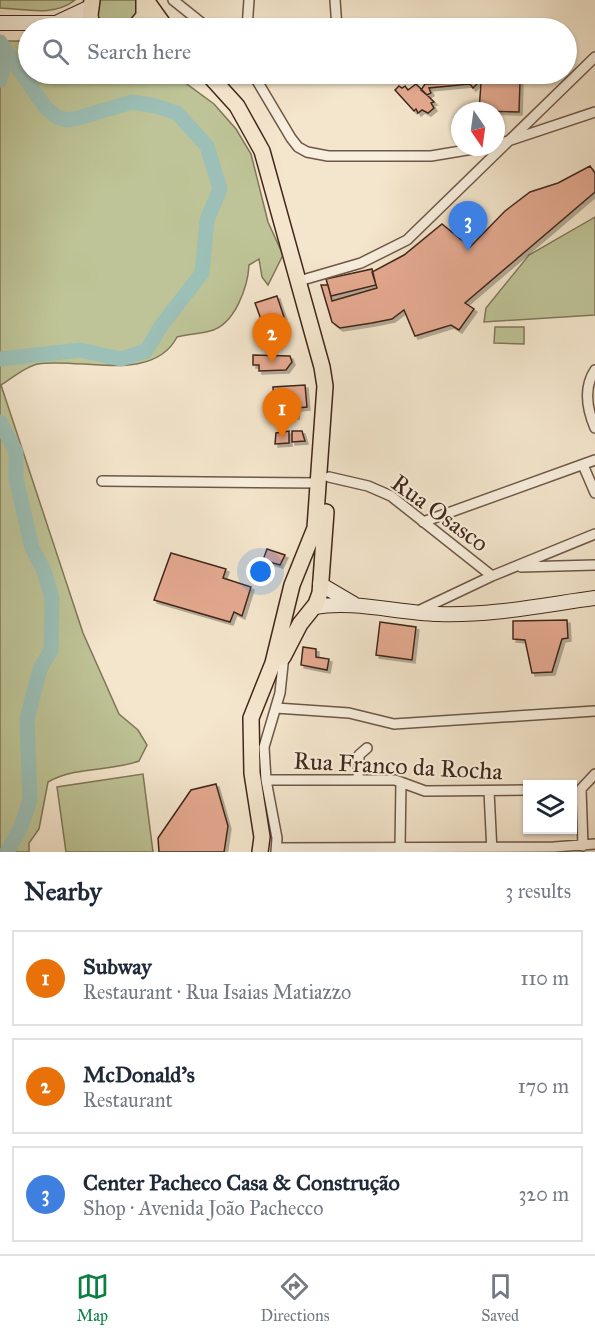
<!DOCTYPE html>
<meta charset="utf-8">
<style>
:root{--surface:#fff;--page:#f2f2f3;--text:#1f2937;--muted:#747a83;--line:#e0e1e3;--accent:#0b8043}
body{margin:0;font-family:"IM FELL Great Primer",serif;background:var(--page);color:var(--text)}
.controls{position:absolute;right:18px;bottom:18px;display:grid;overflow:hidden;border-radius:0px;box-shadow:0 2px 4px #0004}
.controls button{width:54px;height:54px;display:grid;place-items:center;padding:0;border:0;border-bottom:2px solid var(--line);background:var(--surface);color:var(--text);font:30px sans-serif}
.compass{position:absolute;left:451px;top:102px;width:54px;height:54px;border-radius:50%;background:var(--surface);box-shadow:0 2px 4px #0004;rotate:167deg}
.you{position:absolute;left:261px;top:572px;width:21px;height:21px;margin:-15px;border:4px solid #fff;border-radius:50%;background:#1a73e8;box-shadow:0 0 0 9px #1a73e833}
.badge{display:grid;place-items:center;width:39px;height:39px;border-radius:50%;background:var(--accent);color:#fff;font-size:20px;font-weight:700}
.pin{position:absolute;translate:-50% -50px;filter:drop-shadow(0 2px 3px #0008)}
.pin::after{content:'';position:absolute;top:32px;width:21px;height:18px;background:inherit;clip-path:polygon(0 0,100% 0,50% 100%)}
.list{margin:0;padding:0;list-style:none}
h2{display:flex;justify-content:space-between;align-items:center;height:78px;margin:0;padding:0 24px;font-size:26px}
h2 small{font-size:20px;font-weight:400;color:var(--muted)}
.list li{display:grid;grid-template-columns:39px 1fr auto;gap:18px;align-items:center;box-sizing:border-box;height:96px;margin:0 12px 12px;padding:0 12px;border:2px solid var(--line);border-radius:0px}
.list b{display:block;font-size:22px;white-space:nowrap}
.list p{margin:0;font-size:20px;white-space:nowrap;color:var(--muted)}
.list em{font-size:20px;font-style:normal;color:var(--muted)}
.icon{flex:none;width:33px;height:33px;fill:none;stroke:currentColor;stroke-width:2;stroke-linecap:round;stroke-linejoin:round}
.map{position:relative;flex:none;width:595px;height:852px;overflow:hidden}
.search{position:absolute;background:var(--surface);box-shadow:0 2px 4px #0004;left:18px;right:18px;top:18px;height:66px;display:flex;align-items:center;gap:15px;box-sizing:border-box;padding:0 21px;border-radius:33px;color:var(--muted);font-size:22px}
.sheet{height:402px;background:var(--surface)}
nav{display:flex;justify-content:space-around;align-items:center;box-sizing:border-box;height:84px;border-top:2px solid var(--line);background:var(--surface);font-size:16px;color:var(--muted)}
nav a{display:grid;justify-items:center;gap:3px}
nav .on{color:var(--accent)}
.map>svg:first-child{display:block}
.green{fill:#bec497;stroke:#807659;stroke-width:1.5}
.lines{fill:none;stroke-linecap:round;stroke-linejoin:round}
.river{stroke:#9cc0b7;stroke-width:15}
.building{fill:#e5aa91;stroke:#41271b;stroke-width:1.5;filter:url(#shadow)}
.street-casing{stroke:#6e5748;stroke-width:12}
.secondary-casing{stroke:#41271b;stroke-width:16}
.primary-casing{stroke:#41271b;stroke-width:18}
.street{stroke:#f8efde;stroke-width:9}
.secondary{stroke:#f8efde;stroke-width:14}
.primary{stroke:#f4e6cd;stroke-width:15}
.labels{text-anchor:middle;stroke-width:4.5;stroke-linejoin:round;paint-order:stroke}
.street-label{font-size:24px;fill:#41271b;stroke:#f8efde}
</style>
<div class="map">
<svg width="595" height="852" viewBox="0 0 595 852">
<defs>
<filter id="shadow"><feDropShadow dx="3" dy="3" stdDeviation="0" flood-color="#0004"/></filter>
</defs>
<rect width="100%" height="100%" fill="#f4e6cd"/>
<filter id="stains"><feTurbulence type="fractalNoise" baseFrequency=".00333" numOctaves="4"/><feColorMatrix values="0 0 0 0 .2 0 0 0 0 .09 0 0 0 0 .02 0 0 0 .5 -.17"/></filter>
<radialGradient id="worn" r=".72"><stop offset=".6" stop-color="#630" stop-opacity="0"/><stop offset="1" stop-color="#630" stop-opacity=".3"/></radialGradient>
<path class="green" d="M 0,0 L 75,0 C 54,17 25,9 0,8 Z
M 95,0 L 136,0 L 138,13 L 126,25 L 103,20 L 97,17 Z
M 0,41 L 28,41 L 28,74 L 169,74 L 184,82 L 214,104 L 236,129 L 251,154 L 268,222 L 283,255 L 268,285 L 262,277 L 259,259 L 249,265 C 248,286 235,325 210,331 C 200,334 188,334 177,337 C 153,384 79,357 38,364 C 26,366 11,379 1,385 L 83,633 L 119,714 L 138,730 L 147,745 L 139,761 C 109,772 76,766 48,782 L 39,829 L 29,843 L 29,852 L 0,852 Z
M 595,217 L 595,315 L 484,322 L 486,308 L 529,255 Z
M 495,327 L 524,327 L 524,344 L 494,343 Z
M 143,774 L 153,852 L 66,852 L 57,787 Z"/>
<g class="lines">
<path class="river" d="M 0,42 L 45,107 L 57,117 L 67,120 L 78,118 L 132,102 L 156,106 L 177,113 L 207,146 L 220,189 L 207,220 L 202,273 L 161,326 L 146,351 L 121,359 L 80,350 L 0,359
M 0,80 L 7,53
M 0,422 L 16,452 L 16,479 L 32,548 L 44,571 L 52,598 L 51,650 L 40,669 L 27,719 L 30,800 L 20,829 L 7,852"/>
</g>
<path class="building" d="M 475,79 L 478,83 L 473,88 L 470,84 L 429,88 L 431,93 L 427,95 L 421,90 L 425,84 L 462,83 Z
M 520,82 L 519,112 L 479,111 L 481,83 Z
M 416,84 L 434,102 L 431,103 L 434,108 L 428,113 L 422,110 L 418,113 L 416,109 L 414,111 L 395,90 L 399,86 L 402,88 L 405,86 L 408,90 Z
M 590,166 L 595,173 L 595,192 L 465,303 L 474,309 L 459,330 L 451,325 L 415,336 L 404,310 L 392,319 L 372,323 L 340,328 L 332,322 L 321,285 L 328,285 L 332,301 L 377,288 L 372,272 L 404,255 L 442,224 L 470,247 L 505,211 L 530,192 L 558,183 Z
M 372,269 L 376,285 L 331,296 L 326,279 Z
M 277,296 L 284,317 L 262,322 L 255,303 Z
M 253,355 L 290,356 L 292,362 L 286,370 L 259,371 L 259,365 L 253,365 Z
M 305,385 L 307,407 L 297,408 L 296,416 L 275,418 L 273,387 Z
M 289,431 L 289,443 L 275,444 L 276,433 Z
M 292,431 L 302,431 L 305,441 L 292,442 Z
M 267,549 L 285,555 L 280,565 L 263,560 Z
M 171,553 L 226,569 L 223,578 L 251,587 L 242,616 L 234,612 L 230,622 L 154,600 Z
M 567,620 L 568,638 L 562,639 L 552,672 L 532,673 L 525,640 L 513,639 L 513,621 Z
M 380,622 L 416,627 L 412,660 L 376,655 Z
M 303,647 L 316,649 L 316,657 L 329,659 L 327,670 L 301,665 Z
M 216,784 L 228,826 L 224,852 L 159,852 L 158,838 L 191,790 Z"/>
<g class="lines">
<defs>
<path id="street" d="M 173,0 L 208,28
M 335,0 L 337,28
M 247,28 L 249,0
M 253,74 L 291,138 L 298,147 L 307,152 L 328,156 L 431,156 L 485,147
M 496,145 L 595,112
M 306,279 L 361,263 L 407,240 L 595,57
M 595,370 C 583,388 587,409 595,428
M 583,465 L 595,493
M 329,477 L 368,486 L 391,496 L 492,576
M 102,481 L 319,483
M 423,522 L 595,460
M 521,567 L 595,565
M 416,612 L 492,576 L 595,534
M 276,708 L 349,713 L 394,724 L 595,711
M 266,780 L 395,780 L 425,791 L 528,790
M 358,780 L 359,755 L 367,748
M 581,789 L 583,846
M 581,789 L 595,774
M 489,791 L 492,852
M 400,847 L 401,782
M 277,848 L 554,847 L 595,844
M 276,852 L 277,838 L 266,780 L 264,747 L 280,693 L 284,655"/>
<path id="secondary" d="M 58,22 L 90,7
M 0,23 L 53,23 L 88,28
M 320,584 L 354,604
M 314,607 C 355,600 397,613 438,614 C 491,616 543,605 595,598"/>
<path id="primary" d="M 92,0 L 90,15 L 92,28
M 146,0 L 166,28
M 134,28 L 144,16 L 144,0
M 208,74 L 237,106 L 262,151 L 322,367 L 325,386 L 315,528 L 292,585 L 273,663 L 251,718 L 252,773 L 262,837 L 260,852
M 283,657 L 300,624 L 316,604 L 320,593 L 326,512"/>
</defs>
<use href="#street" class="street-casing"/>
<use href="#secondary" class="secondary-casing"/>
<use href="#primary" class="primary-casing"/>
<use href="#street" class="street"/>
<use href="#secondary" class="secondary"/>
<use href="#primary" class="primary"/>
</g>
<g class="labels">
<g class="street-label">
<text transform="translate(440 513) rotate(36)" y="8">Rua Osasco</text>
<text transform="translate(398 766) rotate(3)" y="8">Rua Franco da Rocha</text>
</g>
</g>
<rect width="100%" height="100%" filter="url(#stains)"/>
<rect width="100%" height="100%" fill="url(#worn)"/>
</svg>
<div class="controls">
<button><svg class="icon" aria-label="layers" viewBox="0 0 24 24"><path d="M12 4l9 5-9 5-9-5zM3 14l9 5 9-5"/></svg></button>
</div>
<svg class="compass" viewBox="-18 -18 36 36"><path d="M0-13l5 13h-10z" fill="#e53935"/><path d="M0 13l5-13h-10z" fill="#747a83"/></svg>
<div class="you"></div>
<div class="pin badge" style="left:282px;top:438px;background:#e8710a">1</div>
<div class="pin badge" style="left:272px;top:363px;background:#e8710a">2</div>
<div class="pin badge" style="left:468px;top:251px;background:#3f7fe0">3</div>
<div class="search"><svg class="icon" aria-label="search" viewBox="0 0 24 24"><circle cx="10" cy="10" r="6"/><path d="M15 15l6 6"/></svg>Search here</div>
</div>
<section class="sheet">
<h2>Nearby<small>3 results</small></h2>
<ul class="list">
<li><span class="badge" style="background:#e8710a">1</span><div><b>Subway</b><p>Restaurant · Rua Isaias Matiazzo</p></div><em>110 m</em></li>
<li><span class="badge" style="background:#e8710a">2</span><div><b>McDonald's</b><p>Restaurant</p></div><em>170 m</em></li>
<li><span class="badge" style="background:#3f7fe0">3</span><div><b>Center Pacheco Casa &amp; Construção</b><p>Shop · Avenida João Pachecco</p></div><em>320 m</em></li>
</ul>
</section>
<nav>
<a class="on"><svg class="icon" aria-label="map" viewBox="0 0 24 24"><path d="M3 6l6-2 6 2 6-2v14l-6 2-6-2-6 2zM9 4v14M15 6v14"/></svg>Map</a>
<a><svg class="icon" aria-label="directions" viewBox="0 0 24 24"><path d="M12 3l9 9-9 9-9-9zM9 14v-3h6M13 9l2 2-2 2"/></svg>Directions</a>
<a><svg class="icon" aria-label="saved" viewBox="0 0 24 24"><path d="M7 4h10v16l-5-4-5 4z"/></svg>Saved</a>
</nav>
